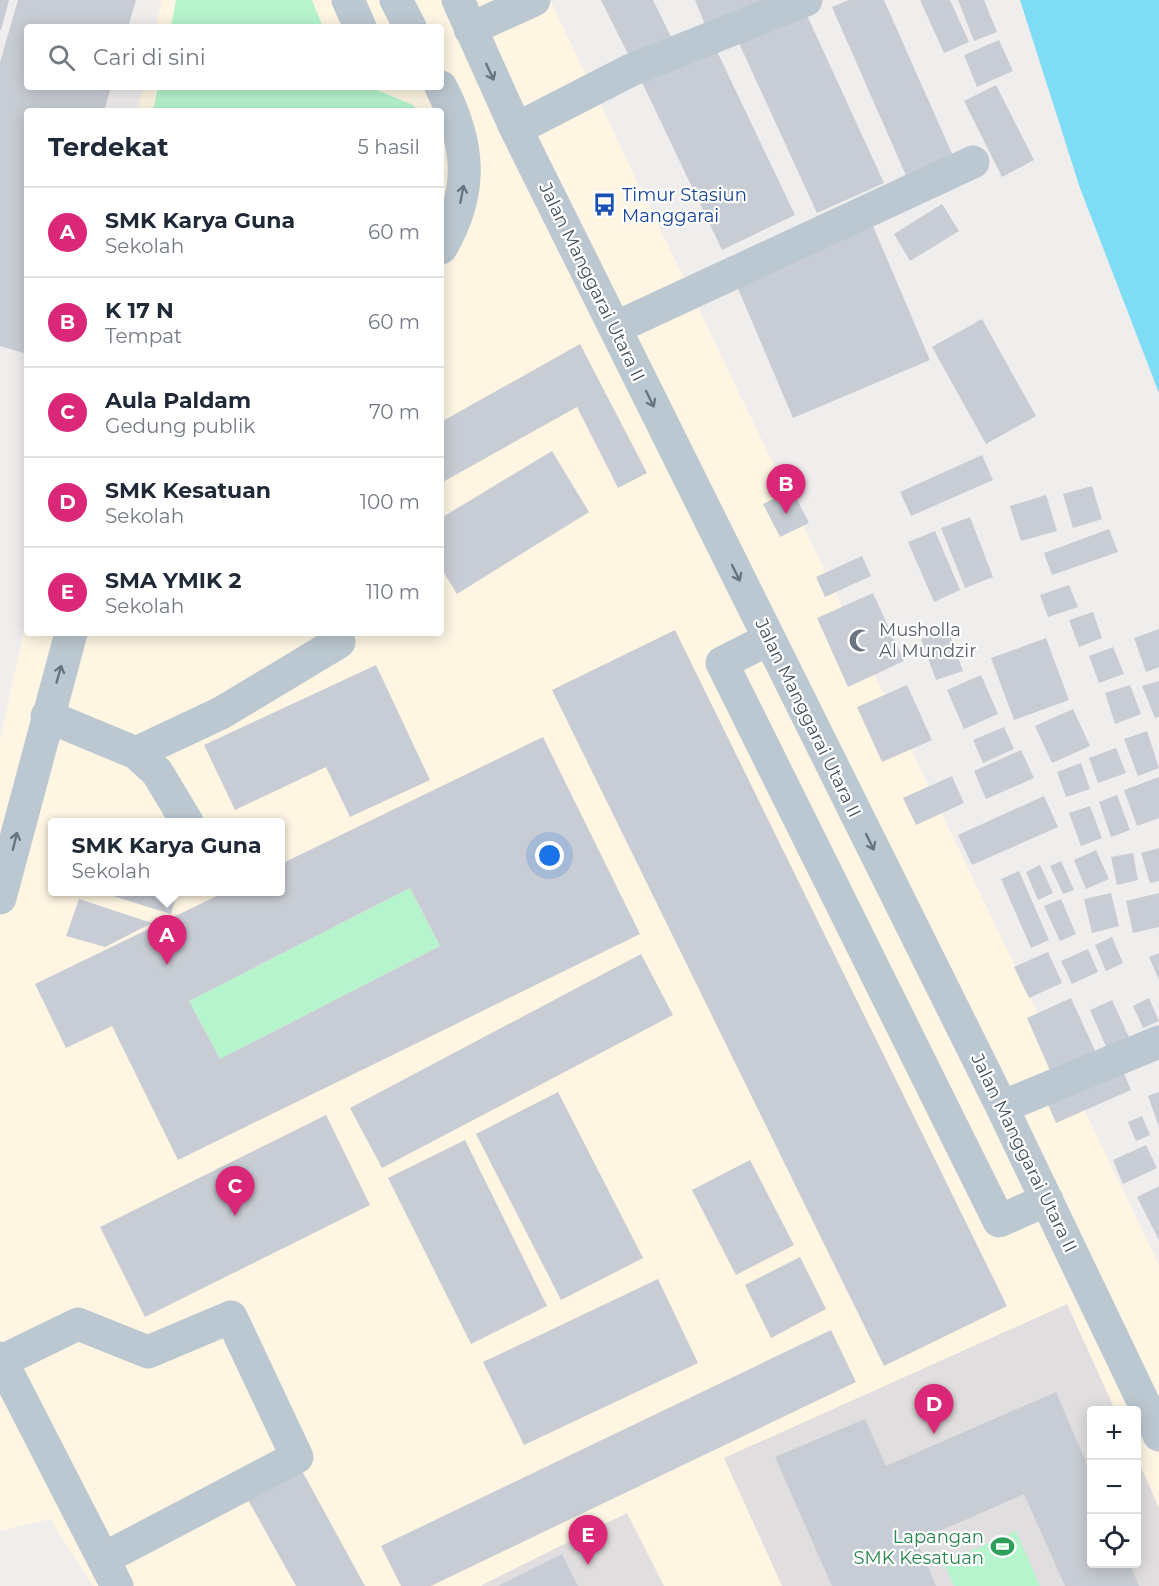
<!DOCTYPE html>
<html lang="id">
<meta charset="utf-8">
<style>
:root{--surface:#fff;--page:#f6f6f7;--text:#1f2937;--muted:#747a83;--line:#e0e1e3;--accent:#db2777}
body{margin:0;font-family:Montserrat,sans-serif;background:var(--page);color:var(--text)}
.controls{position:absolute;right:18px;bottom:18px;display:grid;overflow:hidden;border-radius:6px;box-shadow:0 3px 15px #0003}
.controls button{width:54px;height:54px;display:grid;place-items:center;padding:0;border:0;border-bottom:2px solid var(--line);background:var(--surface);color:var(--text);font:30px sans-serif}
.you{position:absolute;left:550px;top:856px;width:21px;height:21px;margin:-15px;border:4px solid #fff;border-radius:50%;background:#1a73e8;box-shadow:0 0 0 9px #1a73e833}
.badge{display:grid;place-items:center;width:39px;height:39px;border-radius:50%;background:var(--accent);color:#fff;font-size:20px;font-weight:700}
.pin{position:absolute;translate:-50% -50px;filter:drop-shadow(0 2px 3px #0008)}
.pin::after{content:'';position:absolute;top:32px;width:21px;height:18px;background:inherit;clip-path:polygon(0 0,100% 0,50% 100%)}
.popup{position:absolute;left:48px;top:818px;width:237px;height:78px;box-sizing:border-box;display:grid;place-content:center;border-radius:6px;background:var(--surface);filter:drop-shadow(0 2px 4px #0005);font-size:20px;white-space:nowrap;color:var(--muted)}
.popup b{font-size:22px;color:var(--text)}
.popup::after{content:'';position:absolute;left:50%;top:100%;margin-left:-12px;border:12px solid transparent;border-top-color:var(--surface)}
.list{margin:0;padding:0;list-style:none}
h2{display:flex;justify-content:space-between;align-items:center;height:78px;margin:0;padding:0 24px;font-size:26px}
h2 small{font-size:20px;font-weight:400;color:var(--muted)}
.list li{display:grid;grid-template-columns:39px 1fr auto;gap:18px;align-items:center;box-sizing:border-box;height:90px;padding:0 24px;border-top:2px solid var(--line)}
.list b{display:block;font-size:22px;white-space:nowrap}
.list p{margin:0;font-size:20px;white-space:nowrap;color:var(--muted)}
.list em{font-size:20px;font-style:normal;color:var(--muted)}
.icon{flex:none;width:33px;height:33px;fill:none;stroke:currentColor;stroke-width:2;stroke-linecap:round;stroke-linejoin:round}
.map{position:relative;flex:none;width:1159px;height:1586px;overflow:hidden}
.search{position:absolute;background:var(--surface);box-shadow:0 3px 15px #0003;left:24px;top:24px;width:420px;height:66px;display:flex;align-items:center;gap:15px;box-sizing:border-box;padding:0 21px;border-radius:6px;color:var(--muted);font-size:22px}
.panel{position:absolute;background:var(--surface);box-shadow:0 3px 15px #0003;left:24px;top:108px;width:420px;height:528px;border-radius:6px}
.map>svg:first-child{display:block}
.commercial{fill:#fef6e3;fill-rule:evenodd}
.education{fill:#e1dedf}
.green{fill:#b6f4ce}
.water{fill:#7edcf5}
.building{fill:#c8ccd4;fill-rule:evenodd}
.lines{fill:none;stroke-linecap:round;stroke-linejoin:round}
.minor{stroke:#bcc8d1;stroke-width:33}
.oneway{stroke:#677580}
.labels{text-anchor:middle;stroke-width:4.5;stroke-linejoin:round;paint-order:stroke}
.transit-label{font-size:18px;fill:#164399;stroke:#fff;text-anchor:start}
.street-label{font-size:18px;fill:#43515d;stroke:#fff}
.worship-label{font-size:18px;fill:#5b616d;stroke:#fff;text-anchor:start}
.leisure-label{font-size:18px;fill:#27864d;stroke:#fff;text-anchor:end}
</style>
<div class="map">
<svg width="1159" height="1586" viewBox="0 0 1159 1586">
<rect width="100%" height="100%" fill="#f0eded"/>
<path class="commercial" d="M 162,0 L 550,0 L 1159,1265 L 1159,1586 L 93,1586 L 50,1519 L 0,1531 L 0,740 L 27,617 L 27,633 L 441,633 L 441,111 L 138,111 L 143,87 L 441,87 L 441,27 L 156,27 ZM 53,822 L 281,822 L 281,892 L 53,892 ZM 1092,1410 L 1136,1410 L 1136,1564 L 1092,1564 Z"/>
<path class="education" d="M 1067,1304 L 1115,1410 L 1092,1410 L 1092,1564 L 1136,1564 L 1137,1458 L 1159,1508 L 1159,1586 L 782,1586 L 724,1458 Z
M 627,1513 L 664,1586 L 480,1586 Z"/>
<path class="green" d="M 176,0 L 312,0 L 323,27 L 171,27 Z
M 158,87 L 370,87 L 413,105 L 417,111 L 153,111 Z
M 410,888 L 440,946 L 220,1059 L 189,1001 Z
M 1016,1531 L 1040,1586 L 954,1586 L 944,1563 Z"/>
<path class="water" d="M 1020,0 L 1159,0 L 1159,393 L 1080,188 Z"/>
<path class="building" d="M 0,0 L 9,0 L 1,30 L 0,30 Z
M 18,0 L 136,0 L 128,27 L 27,27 L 27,87 L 111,87 L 104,111 L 27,111 L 27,354 L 0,346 L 0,62 Z
M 601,0 L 653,0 L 673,41 L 632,62 Z
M 695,0 L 791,0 L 709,34 Z
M 849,0 L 884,0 L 954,158 L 907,178 L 832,7 Z
M 920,0 L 950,0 L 969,42 L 944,53 Z
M 958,0 L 984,0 L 997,32 L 974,41 Z
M 805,11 L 884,183 L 817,213 L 738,41 Z
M 999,40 L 1013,71 L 977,87 L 964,55 Z
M 712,41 L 795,215 L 722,250 L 639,76 Z
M 996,85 L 1034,160 L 1002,177 L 964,101 Z
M 942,204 L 959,231 L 910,261 L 894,234 Z
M 873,226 L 930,360 L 793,418 L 736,284 Z
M 982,319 L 1036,416 L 986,444 L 932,347 Z
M 580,344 L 647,473 L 618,488 L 577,407 L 441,483 L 441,422 Z
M 552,451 L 589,512 L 457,594 L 441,568 L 441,518 Z
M 982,455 L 993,480 L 911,516 L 900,492 Z
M 1092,486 L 1102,519 L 1073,528 L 1063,494 Z
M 792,490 L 809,523 L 780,537 L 763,504 Z
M 1046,495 L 1057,531 L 1021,541 L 1010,506 Z
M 970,517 L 993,577 L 965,588 L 941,528 Z
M 1109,529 L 1118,552 L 1052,575 L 1044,553 Z
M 935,531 L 960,590 L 934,602 L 908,542 Z
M 862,556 L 871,576 L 825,597 L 816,577 Z
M 1069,585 L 1078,607 L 1048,617 L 1040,595 Z
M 873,593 L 904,661 L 848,687 L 817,618 Z
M 1093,612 L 1102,638 L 1079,647 L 1069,620 Z
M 1159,629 L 1159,667 L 1146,672 L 1134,638 Z
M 675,630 L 1007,1306 L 884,1366 L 552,690 Z
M 948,630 L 963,671 L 936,680 L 921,639 Z
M 1046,638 L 1069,700 L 1014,720 L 991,658 Z
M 1113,647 L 1124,674 L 1099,683 L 1089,656 Z
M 376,665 L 430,780 L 350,817 L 326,767 L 235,810 L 204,745 Z
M 981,675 L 998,714 L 964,729 L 947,690 Z
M 1159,681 L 1159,717 L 1155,718 L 1142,686 Z
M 907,685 L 932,740 L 882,762 L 857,707 Z
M 1130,685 L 1141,714 L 1115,724 L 1105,693 Z
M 1073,709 L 1090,746 L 1052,763 L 1035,726 Z
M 1004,727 L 1014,749 L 983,763 L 973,740 Z
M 1147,731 L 1159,768 L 1138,776 L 1124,739 Z
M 543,737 L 640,934 L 178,1160 L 112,1026 L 66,1048 L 35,984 L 225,892 L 281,892 L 281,864 ZM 410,888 L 440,946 L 220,1059 L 189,1001 Z
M 1116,748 L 1126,773 L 1098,783 L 1089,758 Z
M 1021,750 L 1034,778 L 986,799 L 974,771 Z
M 1081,763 L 1090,789 L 1066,797 L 1057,772 Z
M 952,776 L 964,803 L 916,825 L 903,798 Z
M 1159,777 L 1159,818 L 1137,826 L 1124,790 Z
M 1117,795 L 1130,830 L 1111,837 L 1099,802 Z
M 1044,796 L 1058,827 L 972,865 L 958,835 Z
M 1090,806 L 1102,838 L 1081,846 L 1069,813 Z
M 1159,848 L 1159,881 L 1150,883 L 1141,853 Z
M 1096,850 L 1109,879 L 1086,889 L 1074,860 Z
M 1133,853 L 1138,880 L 1117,885 L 1111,857 Z
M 1061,861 L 1074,890 L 1063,894 L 1050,866 Z
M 1040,865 L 1053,893 L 1038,900 L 1026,872 Z
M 1019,871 L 1049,940 L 1031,948 L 1001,879 Z
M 100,892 L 177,892 L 171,914 Z
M 1111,893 L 1119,926 L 1092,933 L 1084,899 Z
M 1159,893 L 1159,927 L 1133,933 L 1126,901 Z
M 79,899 L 152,923 L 105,947 L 66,936 Z
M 1061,899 L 1076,934 L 1060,941 L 1044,906 Z
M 1112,937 L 1123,963 L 1106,971 L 1095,945 Z
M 1088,949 L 1098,972 L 1072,984 L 1061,961 Z
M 1048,952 L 1062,983 L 1029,998 L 1014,967 Z
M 1159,953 L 1159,980 L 1149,957 Z
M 641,954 L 673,1015 L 382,1168 L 350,1108 Z
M 1071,998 L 1097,1055 L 1052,1075 L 1027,1018 Z
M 1149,998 L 1159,1021 L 1143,1028 L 1133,1006 Z
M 1112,1000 L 1134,1048 L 1111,1058 L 1090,1010 Z
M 1119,1062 L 1131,1090 L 1056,1123 L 1044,1095 Z
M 558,1092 L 643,1258 L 561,1300 L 476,1134 Z
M 1159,1092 L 1159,1127 L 1148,1096 Z
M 326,1115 L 370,1205 L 145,1317 L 100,1227 Z
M 1142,1116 L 1150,1135 L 1136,1141 L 1128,1122 Z
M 465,1140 L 547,1306 L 471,1344 L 388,1178 Z
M 1146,1145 L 1157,1168 L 1123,1184 L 1113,1160 Z
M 750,1160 L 794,1245 L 736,1275 L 692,1190 Z
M 1159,1186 L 1159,1240 L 1137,1197 Z
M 800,1257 L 826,1309 L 771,1338 L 745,1285 Z
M 658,1279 L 698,1363 L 524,1445 L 483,1362 Z
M 831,1330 L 856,1382 L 431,1586 L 401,1586 L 381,1546 Z
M 1056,1392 L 1092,1476 L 1092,1564 L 1130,1564 L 1139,1586 L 1065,1586 L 1024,1494 L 917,1541 L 936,1586 L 832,1586 L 775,1457 L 865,1419 L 886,1466 Z
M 301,1469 L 365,1586 L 296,1586 L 247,1498 Z
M 562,1554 L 578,1586 L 498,1586 Z"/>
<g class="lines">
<path class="minor" d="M 348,0 L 360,27
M 396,0 L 410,27
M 458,0 L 516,129 L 1002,1107 L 1159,1435
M 470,29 L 534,0
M 441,87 C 470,144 474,191 441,248
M 516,129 L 631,70 L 806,0
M 615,328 L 973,162
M 769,639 L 722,663 L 999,1221 L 1047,1200
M 47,716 L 136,753 L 221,713 L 339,642
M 136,753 L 157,772 L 187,822
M 0,898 L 71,633
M 1002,1107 L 1159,1042
M 0,1358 L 117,1586
M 2,1361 L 78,1324 L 148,1352 L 231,1317 L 297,1457 L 103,1559"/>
</g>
<defs><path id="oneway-shaft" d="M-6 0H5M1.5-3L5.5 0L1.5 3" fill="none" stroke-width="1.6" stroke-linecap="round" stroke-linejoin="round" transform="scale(1.5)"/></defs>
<g class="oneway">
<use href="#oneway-shaft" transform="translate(490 72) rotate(65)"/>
<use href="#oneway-shaft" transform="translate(462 194) rotate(-79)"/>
<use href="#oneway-shaft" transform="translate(650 399) rotate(64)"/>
<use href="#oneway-shaft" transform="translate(736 573) rotate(64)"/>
<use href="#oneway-shaft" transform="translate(59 674) rotate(-74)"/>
<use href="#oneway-shaft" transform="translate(15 841) rotate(-76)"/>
<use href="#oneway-shaft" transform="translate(870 842) rotate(64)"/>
</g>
<defs>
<symbol id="bus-bare" viewBox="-9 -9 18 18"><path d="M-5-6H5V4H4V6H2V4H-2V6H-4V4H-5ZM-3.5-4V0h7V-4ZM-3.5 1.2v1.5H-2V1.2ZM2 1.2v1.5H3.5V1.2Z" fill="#1a4fb4" stroke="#fff" stroke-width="2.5" paint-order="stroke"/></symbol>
<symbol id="mosque-bare" viewBox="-9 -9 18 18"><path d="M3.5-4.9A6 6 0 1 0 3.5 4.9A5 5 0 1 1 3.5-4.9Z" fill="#6b7280" stroke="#fff" stroke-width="2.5" paint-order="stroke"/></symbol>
<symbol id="stadium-bare" viewBox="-9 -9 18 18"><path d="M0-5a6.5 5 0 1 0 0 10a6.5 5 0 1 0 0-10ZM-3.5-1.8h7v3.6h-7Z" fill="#2e9e5b" stroke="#fff" stroke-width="2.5" paint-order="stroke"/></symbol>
</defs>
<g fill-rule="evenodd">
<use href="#bus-bare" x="588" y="188" width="33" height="33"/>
<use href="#mosque-bare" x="844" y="624" width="33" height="33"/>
<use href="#stadium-bare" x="986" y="1530" width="33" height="33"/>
</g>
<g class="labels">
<g class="transit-label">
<text x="622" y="201">Timur Stasiun<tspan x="622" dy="21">Manggarai</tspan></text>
</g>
<g class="street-label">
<text transform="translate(592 282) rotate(64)" y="6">Jalan Manggarai Utara II</text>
<text transform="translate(808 718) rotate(64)" y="6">Jalan Manggarai Utara II</text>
<text transform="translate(1024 1153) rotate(64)" y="6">Jalan Manggarai Utara II</text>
</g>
<g class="worship-label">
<text x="879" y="636">Musholla<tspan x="879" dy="21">Al Mundzir</tspan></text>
</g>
<g class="leisure-label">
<text x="984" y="1543">Lapangan<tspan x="984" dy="21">SMK Kesatuan</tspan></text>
</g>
</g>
</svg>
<div class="controls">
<button>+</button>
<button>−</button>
<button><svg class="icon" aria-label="locate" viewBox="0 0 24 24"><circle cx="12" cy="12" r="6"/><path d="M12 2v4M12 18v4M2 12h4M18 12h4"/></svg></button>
</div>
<div class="you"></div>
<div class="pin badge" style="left:167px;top:965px">A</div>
<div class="popup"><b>SMK Karya Guna</b>Sekolah</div>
<div class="pin badge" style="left:786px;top:514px">B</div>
<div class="pin badge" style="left:235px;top:1216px">C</div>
<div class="pin badge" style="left:934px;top:1434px">D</div>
<div class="pin badge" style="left:588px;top:1565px">E</div>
<div class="search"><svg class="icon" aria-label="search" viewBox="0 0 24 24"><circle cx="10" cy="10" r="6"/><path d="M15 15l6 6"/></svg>Cari di sini</div>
<section class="panel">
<h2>Terdekat<small>5 hasil</small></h2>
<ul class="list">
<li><span class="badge">A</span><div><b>SMK Karya Guna</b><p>Sekolah</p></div><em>60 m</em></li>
<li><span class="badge">B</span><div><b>K 17 N</b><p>Tempat</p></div><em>60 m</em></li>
<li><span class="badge">C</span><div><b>Aula Paldam</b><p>Gedung publik</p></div><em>70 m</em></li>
<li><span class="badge">D</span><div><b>SMK Kesatuan</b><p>Sekolah</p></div><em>100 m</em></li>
<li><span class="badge">E</span><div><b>SMA YMIK 2</b><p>Sekolah</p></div><em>110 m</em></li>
</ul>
</section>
</div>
